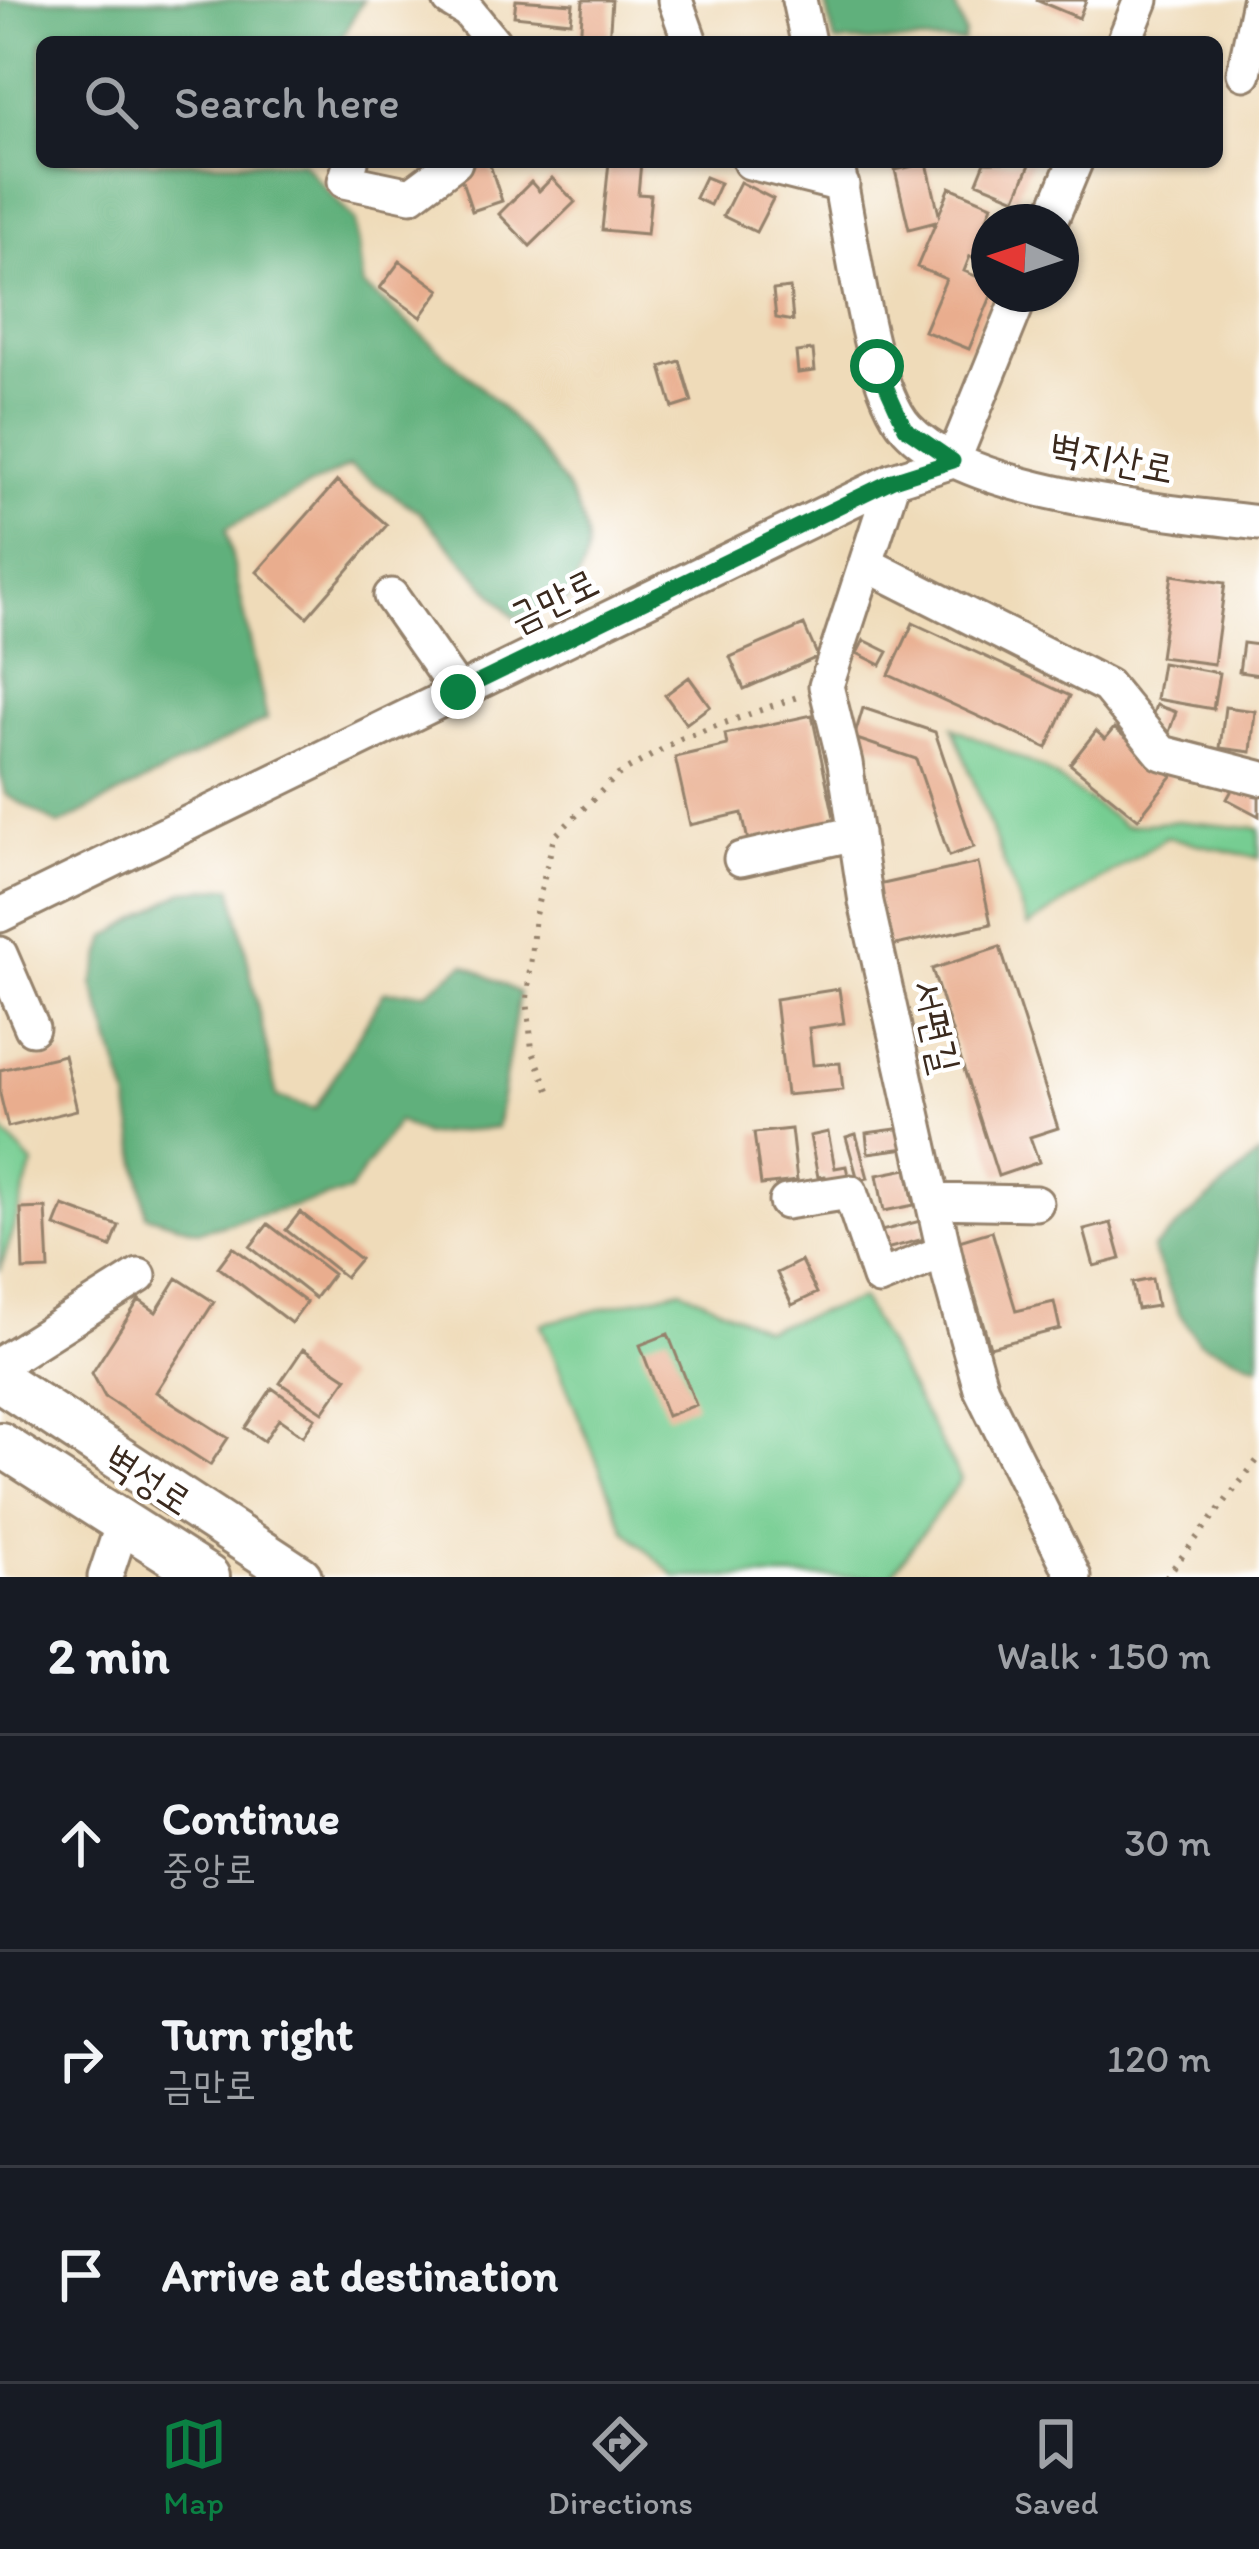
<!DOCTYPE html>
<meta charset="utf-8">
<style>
:root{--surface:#171b24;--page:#20242c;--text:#f1f3f6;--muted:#9ea1a6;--line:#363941;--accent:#0b8043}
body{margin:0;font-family:Itim,"Poor Story",sans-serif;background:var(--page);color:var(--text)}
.compass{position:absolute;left:971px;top:204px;width:108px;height:108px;border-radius:50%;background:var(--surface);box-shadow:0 3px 9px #0004;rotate:273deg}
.stop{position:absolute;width:36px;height:36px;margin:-27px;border:9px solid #0b8043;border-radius:50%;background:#fff}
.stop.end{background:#0b8043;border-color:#fff;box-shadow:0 3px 12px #0008}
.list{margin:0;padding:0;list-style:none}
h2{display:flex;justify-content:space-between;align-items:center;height:156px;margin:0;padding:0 48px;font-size:51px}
h2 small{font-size:39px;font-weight:400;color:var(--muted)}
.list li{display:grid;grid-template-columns:78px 1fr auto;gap:36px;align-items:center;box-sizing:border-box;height:216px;padding:0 48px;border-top:3px solid var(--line)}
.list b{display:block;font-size:45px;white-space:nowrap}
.list p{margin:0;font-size:39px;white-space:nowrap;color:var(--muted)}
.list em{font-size:39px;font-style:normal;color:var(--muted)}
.icon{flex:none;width:66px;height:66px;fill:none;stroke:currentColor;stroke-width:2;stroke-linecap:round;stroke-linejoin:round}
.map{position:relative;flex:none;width:1259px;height:1577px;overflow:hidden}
.search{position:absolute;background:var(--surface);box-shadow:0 3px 9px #0004;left:36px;right:36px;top:36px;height:132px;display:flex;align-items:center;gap:30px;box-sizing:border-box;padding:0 42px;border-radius:18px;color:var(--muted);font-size:45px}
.sheet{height:804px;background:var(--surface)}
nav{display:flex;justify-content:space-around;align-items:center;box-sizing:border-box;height:168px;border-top:3px solid var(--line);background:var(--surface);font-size:33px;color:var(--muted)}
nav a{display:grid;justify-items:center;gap:6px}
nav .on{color:var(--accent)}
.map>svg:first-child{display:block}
.green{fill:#76cd92;stroke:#587c58;stroke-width:3}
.forest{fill:#60b07c;stroke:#4e6d4d;stroke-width:3}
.building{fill:#e9ad8e}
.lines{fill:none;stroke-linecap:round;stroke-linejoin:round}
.minor-casing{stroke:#95826c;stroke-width:39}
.major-casing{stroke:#95826c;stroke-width:48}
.path{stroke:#95826c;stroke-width:6;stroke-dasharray:3 9;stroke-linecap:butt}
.minor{stroke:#fff;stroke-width:33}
.major{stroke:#fff;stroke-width:42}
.route{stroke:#0b8043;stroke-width:15}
.labels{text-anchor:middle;stroke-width:9;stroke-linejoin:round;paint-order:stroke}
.street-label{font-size:39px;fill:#3b2a1e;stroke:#fff}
</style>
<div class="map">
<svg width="1259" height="1577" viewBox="0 0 1259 1577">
<rect width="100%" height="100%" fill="#fff"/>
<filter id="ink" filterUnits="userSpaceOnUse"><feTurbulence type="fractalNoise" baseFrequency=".00833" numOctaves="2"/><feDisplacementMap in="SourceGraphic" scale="24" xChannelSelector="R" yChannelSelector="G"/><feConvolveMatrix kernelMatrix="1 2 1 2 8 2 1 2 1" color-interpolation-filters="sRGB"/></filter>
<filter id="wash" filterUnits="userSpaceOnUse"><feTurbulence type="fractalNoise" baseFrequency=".004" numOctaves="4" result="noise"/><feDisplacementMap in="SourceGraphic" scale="48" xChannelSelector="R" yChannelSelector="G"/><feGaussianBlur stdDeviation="2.7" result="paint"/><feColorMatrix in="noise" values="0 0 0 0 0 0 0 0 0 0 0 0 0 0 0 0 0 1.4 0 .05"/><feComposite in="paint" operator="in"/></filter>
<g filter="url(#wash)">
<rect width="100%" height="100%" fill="#efdbb9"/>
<path class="green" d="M 953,727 L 1044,769 L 1125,826 L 1178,821 L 1259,829 L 1259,858 L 1167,837 L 1028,927 Z
M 0,1128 L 33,1164 L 0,1271 Z
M 681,1289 L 765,1329 L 861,1299 L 961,1480 L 890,1577 L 676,1577 L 625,1530 L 541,1324 Z"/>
<path class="forest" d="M 0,0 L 363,0 L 339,42 L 42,42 L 42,162 L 302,162 L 355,221 L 363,286 C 423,335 589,466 587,549 C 587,565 573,586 568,601 L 515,618 L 418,511 L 349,466 L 226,529 L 267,719 L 59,825 L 5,794 L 0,769 Z
M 825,0 L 953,0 L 965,34 L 963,42 L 835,42 Z
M 232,887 L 277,1097 L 315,1109 L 384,992 L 427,992 L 465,964 L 519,993 L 497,1128 L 424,1135 L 398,1121 L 349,1192 L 199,1231 L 146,1215 L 128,1098 L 93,984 L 107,937 L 184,891 Z
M 1259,1155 L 1259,1366 L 1199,1342 L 1179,1313 L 1152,1249 Z"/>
<g id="blocks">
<path class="building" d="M 516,0 L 573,4 L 571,22 L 514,16 Z
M 583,0 L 612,0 L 609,42 L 580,42 Z
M 1036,0 L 1086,0 L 1079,18 Z
M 479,162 L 489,162 L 502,201 L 472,211 L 458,169 Z
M 609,162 L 641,162 L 638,194 L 651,195 L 647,234 L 602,230 Z
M 985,162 L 1031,162 L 1016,198 L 977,182 Z
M 927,163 L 939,214 L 950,187 L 992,205 L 987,218 L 989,243 L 981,261 L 970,256 L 964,271 L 989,282 L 992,294 L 969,349 L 924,331 L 946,279 L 917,267 L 936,222 L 909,229 L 895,170 Z
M 705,177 L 720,183 L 710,205 L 695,198 Z
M 552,178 L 575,202 L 530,246 L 499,214 L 531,182 L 539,191 Z
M 740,182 L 773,199 L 756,232 L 723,216 Z
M 400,261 L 440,290 L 421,317 L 380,288 Z
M 790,288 L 793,321 L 776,318 L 773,290 Z
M 813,350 L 815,371 L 798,373 L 796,352 Z
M 680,361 L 692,402 L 673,408 L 661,367 Z
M 337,481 L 387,525 L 307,617 L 257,572 Z
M 1172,575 L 1225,583 L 1214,664 L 1160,657 Z
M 913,623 L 1070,696 L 1047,748 L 889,675 Z
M 804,625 L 818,657 L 744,689 L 730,657 Z
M 864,640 L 888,652 L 881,665 L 857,653 Z
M 1243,643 L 1259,645 L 1259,675 L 1239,672 Z
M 1162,663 L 1219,673 L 1213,709 L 1156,699 Z
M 689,677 L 710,706 L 686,724 L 665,695 Z
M 1156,705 L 1176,712 L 1168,735 L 1148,728 Z
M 1225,707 L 1255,711 L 1251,752 L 1220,748 Z
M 863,708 L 935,732 L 974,847 L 949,856 L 916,759 L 854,738 Z
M 812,715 L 835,822 L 748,841 L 742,813 L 690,825 L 675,757 L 727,745 L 725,734 Z
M 1114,728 L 1172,776 L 1138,819 L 1070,764 L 1096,731 L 1105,739 Z
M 1237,781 L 1259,792 L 1259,816 L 1227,799 Z
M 978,863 L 991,924 L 887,947 L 874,886 Z
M 1000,947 L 1058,1128 L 1030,1137 L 1039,1162 L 998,1176 L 932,969 Z
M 839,989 L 844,1023 L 809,1028 L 813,1065 L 840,1063 L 843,1090 L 786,1095 L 775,999 Z
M 64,1055 L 77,1110 L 8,1127 L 0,1094 L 0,1070 Z
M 904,1128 L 907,1148 L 868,1153 L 866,1133 Z
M 791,1129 L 797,1181 L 761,1185 L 754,1133 Z
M 828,1132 L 835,1168 L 846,1166 L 849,1180 L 827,1185 L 825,1176 L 818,1177 L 810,1136 Z
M 856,1134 L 868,1178 L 858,1180 L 846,1137 Z
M 907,1169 L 914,1205 L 884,1211 L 877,1175 Z
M 63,1206 L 119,1226 L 111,1247 L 55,1226 Z
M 46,1208 L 49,1269 L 23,1270 L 21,1209 Z
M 300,1212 L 360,1259 L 345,1277 L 286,1230 Z
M 920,1221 L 924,1239 L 886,1249 L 881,1231 Z
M 1111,1223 L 1121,1259 L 1094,1266 L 1084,1230 Z
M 268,1224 L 333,1274 L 315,1298 L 250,1247 Z
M 992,1231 L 1016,1311 L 1054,1302 L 1060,1329 L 990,1347 L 959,1241 Z
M 233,1247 L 306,1302 L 291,1323 L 218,1267 Z
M 801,1261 L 817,1293 L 792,1305 L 777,1273 Z
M 177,1278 L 214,1302 L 156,1392 L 228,1438 L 210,1465 L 105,1397 L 92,1373 L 139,1300 L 156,1312 Z
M 1152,1279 L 1157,1306 L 1137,1309 L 1132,1283 Z
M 668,1334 L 696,1405 L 667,1416 L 640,1345 Z
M 303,1349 L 347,1378 L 323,1412 L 280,1383 Z
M 272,1388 L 315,1418 L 303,1436 L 279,1419 L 264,1441 L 245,1428 Z"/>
</g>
</g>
<g filter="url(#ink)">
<use href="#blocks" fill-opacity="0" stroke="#95826c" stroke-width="3"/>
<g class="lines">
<defs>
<path id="minor" d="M 450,0 L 468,11 L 493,42
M 675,0 L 690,42
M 799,0 L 808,42
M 1124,42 L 1141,0
M 1244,73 L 1259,1
M 351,162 L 345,181 L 411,195 L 455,162
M 750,162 L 842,185
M 836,162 C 851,225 867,385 907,428 C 968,495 1170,512 1259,523
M 1050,222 L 1075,162
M 953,461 L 1021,294
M 893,480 L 826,686 L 845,763 L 866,902 L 950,1278 L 981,1389 L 1074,1577
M 866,564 L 1107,686 L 1162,753 L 1259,778
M 391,596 L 458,692
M 741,859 L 856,833
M 0,915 L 893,480 L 953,461
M 0,954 L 32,1028
M 933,1201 L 1036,1203
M 786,1202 L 850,1192 L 879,1278 L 944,1252
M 0,1364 L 139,1276
M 105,1577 L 123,1523"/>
<path id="major" d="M 0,1380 L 300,1577
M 0,1444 L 208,1577"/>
</defs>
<use href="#minor" class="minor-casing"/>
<use href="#major" class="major-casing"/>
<path class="path" d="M 549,1090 L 532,1050 L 527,999 L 535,915 L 554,837 L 618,775 L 680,739 L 800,696
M 1166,1577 L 1259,1458"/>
<use href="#minor" class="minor"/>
<use href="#major" class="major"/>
</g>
</g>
<g class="lines" filter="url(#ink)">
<path class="route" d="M 458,692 L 893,480 L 953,461 L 905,428 L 877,366"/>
</g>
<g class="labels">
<g class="street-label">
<text transform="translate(1112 457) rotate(11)" y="14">벽지산로</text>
<text transform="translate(553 599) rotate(-26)" y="14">금만로</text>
<text transform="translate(937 1026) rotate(77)" y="14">서편길</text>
<text transform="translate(149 1479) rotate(33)" y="14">벽성로</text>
</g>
</g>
</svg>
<svg class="compass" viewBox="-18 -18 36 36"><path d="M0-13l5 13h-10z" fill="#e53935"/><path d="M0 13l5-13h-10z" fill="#9ea1a6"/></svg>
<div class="stop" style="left:877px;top:366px"></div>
<div class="stop end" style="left:458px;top:692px"></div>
<div class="search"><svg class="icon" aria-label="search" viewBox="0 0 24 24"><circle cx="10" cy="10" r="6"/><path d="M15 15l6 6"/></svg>Search here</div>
</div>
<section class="sheet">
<h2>2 min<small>Walk · 150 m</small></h2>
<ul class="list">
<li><svg class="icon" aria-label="ahead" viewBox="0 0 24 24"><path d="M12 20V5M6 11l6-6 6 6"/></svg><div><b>Continue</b><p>중앙로</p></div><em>30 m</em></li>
<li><svg class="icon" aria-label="right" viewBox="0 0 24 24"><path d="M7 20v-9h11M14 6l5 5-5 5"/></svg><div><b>Turn right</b><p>금만로</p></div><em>120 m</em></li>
<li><svg class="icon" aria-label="arrive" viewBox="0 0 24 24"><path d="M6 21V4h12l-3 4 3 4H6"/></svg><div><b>Arrive at destination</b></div></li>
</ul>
</section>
<nav>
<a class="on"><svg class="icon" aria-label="map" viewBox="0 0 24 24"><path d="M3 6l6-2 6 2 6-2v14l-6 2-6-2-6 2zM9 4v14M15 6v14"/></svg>Map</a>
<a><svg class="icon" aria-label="directions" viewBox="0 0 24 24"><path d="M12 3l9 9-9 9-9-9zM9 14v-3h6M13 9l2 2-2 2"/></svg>Directions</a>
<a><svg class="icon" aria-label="saved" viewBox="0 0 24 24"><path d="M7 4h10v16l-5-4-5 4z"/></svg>Saved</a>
</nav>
